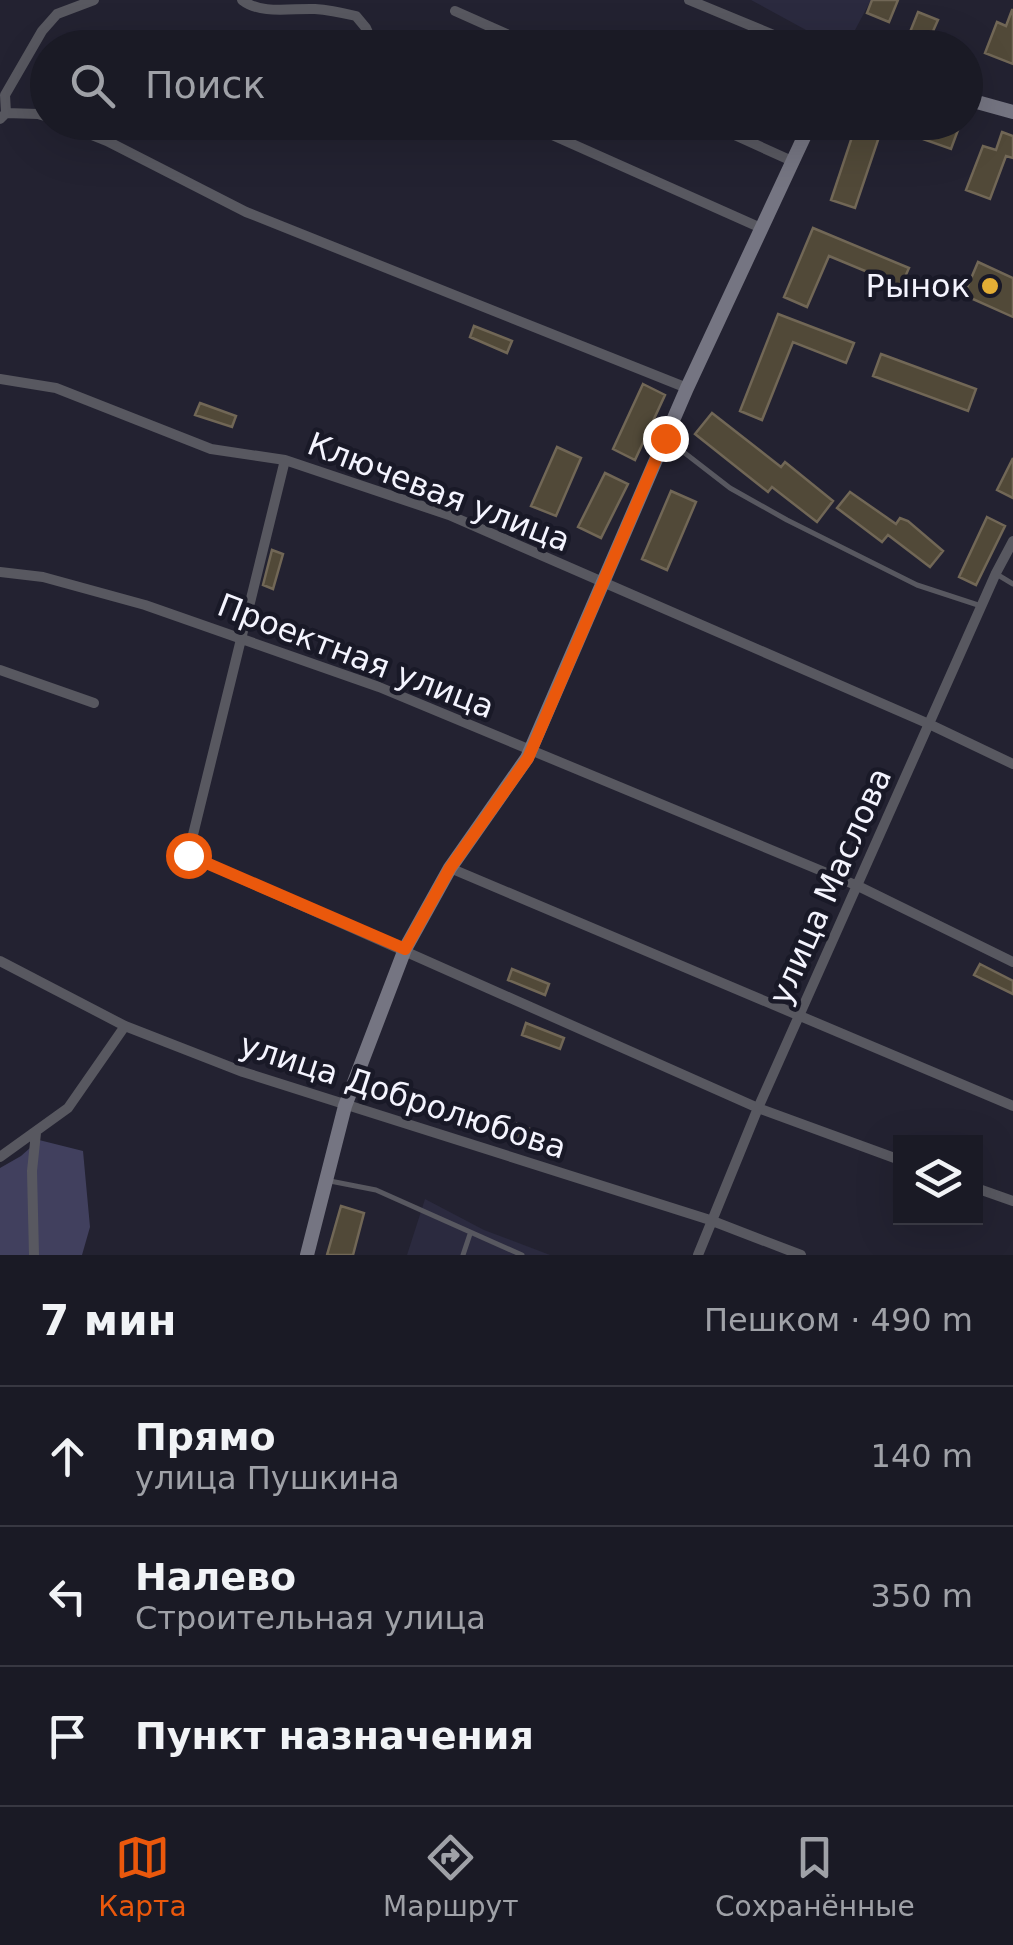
<!DOCTYPE html>
<html lang="ru">
<meta charset="utf-8">
<style>
:root{--surface:#1a1a25;--page:#272732;--text:#f1f3f6;--muted:#9fa1a7;--line:#383842;--accent:#ea580c}
body{margin:0;font-family:"DejaVu Sans",sans-serif;background:var(--page);color:var(--text)}
.controls{position:absolute;right:30px;bottom:30px;display:grid;overflow:hidden;border-radius:0px;box-shadow:0 10px 40px #0002}
.controls button{width:90px;height:90px;display:grid;place-items:center;padding:0;border:0;border-bottom:2px solid var(--line);background:var(--surface);color:var(--text);font:50px sans-serif}
.stop{position:absolute;width:30px;height:30px;margin:-22px;border:8px solid #ea580c;border-radius:50%;background:#fff}
.stop.end{background:#ea580c;border-color:#fff;box-shadow:0 2px 10px #0008}
.list{margin:0;padding:0;list-style:none}
h2{display:flex;justify-content:space-between;align-items:center;height:130px;margin:0;padding:0 40px;font-size:42px}
h2 small{font-size:32px;font-weight:400;color:var(--muted)}
.list li{display:grid;grid-template-columns:65px 1fr auto;gap:30px;align-items:center;box-sizing:border-box;height:140px;padding:0 40px;border-top:2px solid var(--line)}
.list b{display:block;font-size:38px;white-space:nowrap}
.list p{margin:0;font-size:32px;white-space:nowrap;color:var(--muted)}
.list em{font-size:32px;font-style:normal;color:var(--muted)}
.icon{flex:none;width:55px;height:55px;fill:none;stroke:currentColor;stroke-width:2;stroke-linecap:round;stroke-linejoin:round}
.map{position:relative;flex:none;width:1013px;height:1255px;overflow:hidden}
.search{position:absolute;background:var(--surface);box-shadow:0 10px 40px #0002;left:30px;right:30px;top:30px;height:110px;display:flex;align-items:center;gap:25px;box-sizing:border-box;padding:0 35px;border-radius:55px;color:var(--muted);font-size:38px}
.sheet{height:550px;background:var(--surface)}
nav{display:flex;justify-content:space-around;align-items:center;box-sizing:border-box;height:140px;border-top:2px solid var(--line);background:var(--surface);font-size:28px;color:var(--muted)}
nav a{display:grid;justify-items:center;gap:5px}
nav .on{color:var(--accent)}
.map>svg:first-child{display:block}
.built{fill:#2b2a3f}
.green{fill:#41405e}
.building{fill:#514938;stroke:#716756;stroke-width:2.5}
.lines{fill:none;stroke-linecap:round;stroke-linejoin:round}
.lane{stroke:#585860;stroke-width:5}
.street{stroke:#585860;stroke-width:10}
.secondary{stroke:#757582;stroke-width:14}
.route{stroke:#ea580c;stroke-width:12}
.poi-dot{fill:#e4ae35;stroke:#191927;stroke-width:4}
.labels{text-anchor:middle;stroke-width:9;stroke-linejoin:round;paint-order:stroke}
.poi-label{font-size:32px;fill:#f4f4fe;stroke:#191927;text-anchor:end}
.street-label{font-size:32px;fill:#f4f4fe;stroke:#191927}
</style>
<div class="map">
<svg width="1013" height="1255" viewBox="0 0 1013 1255">
<rect width="100%" height="100%" fill="#232231"/>
<path class="built" d="M 751,0 L 871,0 L 846,47 L 839,48 Z
M 425,1199 L 484,1230 L 550,1255 L 407,1255 Z"/>
<path class="green" d="M 39,1140 L 83,1151 L 90,1227 L 82,1255 L 0,1255 L 0,1168 L 21,1156 Z"/>
<path class="building" d="M 872,0 L 898,0 L 889,22 L 867,13 Z
M 1012,10 L 1013,10 L 1013,64 L 985,53 L 997,22 L 1006,26 Z
M 918,12 L 938,20 L 929,40 L 910,32 Z
M 857,122 L 961,122 L 951,149 L 892,128 L 880,134 L 855,208 L 831,200 Z
M 1002,132 L 1013,136 L 1013,158 L 1006,156 L 990,199 L 966,190 L 983,146 L 996,150 Z
M 813,228 L 909,268 L 901,286 L 829,256 L 807,307 L 784,297 Z
M 978,262 L 1013,278 L 1013,317 L 964,295 Z
M 778,314 L 854,343 L 846,363 L 793,342 L 762,420 L 740,411 Z
M 474,326 L 512,341 L 507,353 L 470,337 Z
M 881,354 L 976,389 L 968,411 L 873,376 Z
M 643,384 L 665,395 L 635,460 L 613,449 Z
M 200,403 L 236,416 L 232,427 L 195,415 Z
M 712,413 L 781,467 L 785,462 L 833,501 L 817,522 L 772,487 L 768,492 L 695,434 Z
M 557,447 L 581,458 L 556,516 L 531,506 Z
M 1013,458 L 1013,498 L 997,490 Z
M 605,473 L 628,484 L 601,538 L 578,527 Z
M 671,491 L 696,502 L 667,570 L 642,559 Z
M 850,492 L 896,524 L 900,518 L 908,521 L 943,551 L 930,567 L 888,535 L 882,542 L 837,508 Z
M 987,517 L 1005,526 L 976,585 L 959,577 Z
M 272,550 L 283,554 L 273,589 L 263,585 Z
M 980,964 L 1013,981 L 1013,994 L 974,975 Z
M 512,969 L 549,984 L 545,995 L 508,980 Z
M 526,1023 L 564,1038 L 560,1049 L 522,1035 Z
M 517,1124 L 553,1138 L 549,1150 L 513,1136 Z
M 341,1206 L 364,1213 L 353,1255 L 327,1255 Z"/>
<g class="lines">
<path class="lane" d="M 668,440 L 730,488 L 787,520 L 917,585 L 978,605
M 998,575 L 1013,584
M 330,1181 L 376,1190 L 522,1255
M 463,1255 L 470,1234"/>
<path class="street" d="M 242,0 C 261,15 292,8 315,9 C 329,10 343,13 356,16 L 366,28 L 375,48
M 689,0 L 805,48
M 455,11 L 538,48
M 6,113 L 5,95 L 42,31 L 57,14 L 94,0
M 0,119 L 6,113 L 38,114 L 48,117
M 60,122 L 107,141 L 246,212 L 687,388
M 523,122 L 761,228
M 706,122 L 792,161
M 0,379 L 56,388 L 211,449 L 285,460 L 449,515 L 929,724 L 1013,764
M 285,460 L 188,855 L 758,1108 L 900,1160
M 0,572 L 43,577 L 145,605 L 379,687 L 858,886 L 1013,962
M 0,670 L 94,703
M 450,868 L 1013,1106
M 0,961 L 125,1026 L 243,1072 L 710,1220 L 801,1255
M 0,1157 L 68,1108 L 125,1026
M 976,1188 L 1013,1201
M 34,1255 L 32,1171 L 36,1133
M 698,1255 L 758,1108 L 996,573 L 1013,541"/>
<path class="secondary" d="M 966,99 L 1013,112
M 307,1255 L 345,1106 L 405,949 L 450,868 L 527,758 L 687,388 L 811,122"/>
</g>
<g class="lines">
<path class="route" d="M 188,855 L 405,949 L 450,868 L 528,758 L 665,438"/>
</g>
<circle class="poi-dot" cx="990" cy="286" r="10"/>
<g class="labels">
<g class="poi-label">
<text x="970" y="297">Рынок</text>
</g>
<g class="street-label">
<text transform="translate(439 492) rotate(21)" y="11">Ключевая улица</text>
<text transform="translate(356 656) rotate(21)" y="11">Проектная улица</text>
<text transform="translate(830 886) rotate(-66)" y="11">улица Маслова</text>
<text transform="translate(403 1096) rotate(18)" y="11">улица Добролюбова</text>
</g>
</g>
</svg>
<div class="controls">
<button><svg class="icon" aria-label="layers" viewBox="0 0 24 24"><path d="M12 4l9 5-9 5-9-5zM3 14l9 5 9-5"/></svg></button>
</div>
<div class="stop" style="left:188px;top:855px"></div>
<div class="stop end" style="left:665px;top:438px"></div>
<div class="search"><svg class="icon" aria-label="search" viewBox="0 0 24 24"><circle cx="10" cy="10" r="6"/><path d="M15 15l6 6"/></svg>Поиск</div>
</div>
<section class="sheet">
<h2>7 мин<small>Пешком · 490 m</small></h2>
<ul class="list">
<li><svg class="icon" aria-label="ahead" viewBox="0 0 24 24"><path d="M12 20V5M6 11l6-6 6 6"/></svg><div><b>Прямо</b><p>улица Пушкина</p></div><em>140 m</em></li>
<li><svg class="icon" aria-label="left" viewBox="0 0 24 24"><path d="M17 20v-9H6M10 6l-5 5 5 5"/></svg><div><b>Налево</b><p>Строительная улица</p></div><em>350 m</em></li>
<li><svg class="icon" aria-label="arrive" viewBox="0 0 24 24"><path d="M6 21V4h12l-3 4 3 4H6"/></svg><div><b>Пункт назначения</b></div></li>
</ul>
</section>
<nav>
<a class="on"><svg class="icon" aria-label="map" viewBox="0 0 24 24"><path d="M3 6l6-2 6 2 6-2v14l-6 2-6-2-6 2zM9 4v14M15 6v14"/></svg>Карта</a>
<a><svg class="icon" aria-label="directions" viewBox="0 0 24 24"><path d="M12 3l9 9-9 9-9-9zM9 14v-3h6M13 9l2 2-2 2"/></svg>Маршрут</a>
<a><svg class="icon" aria-label="saved" viewBox="0 0 24 24"><path d="M7 4h10v16l-5-4-5 4z"/></svg>Сохранённые</a>
</nav>
